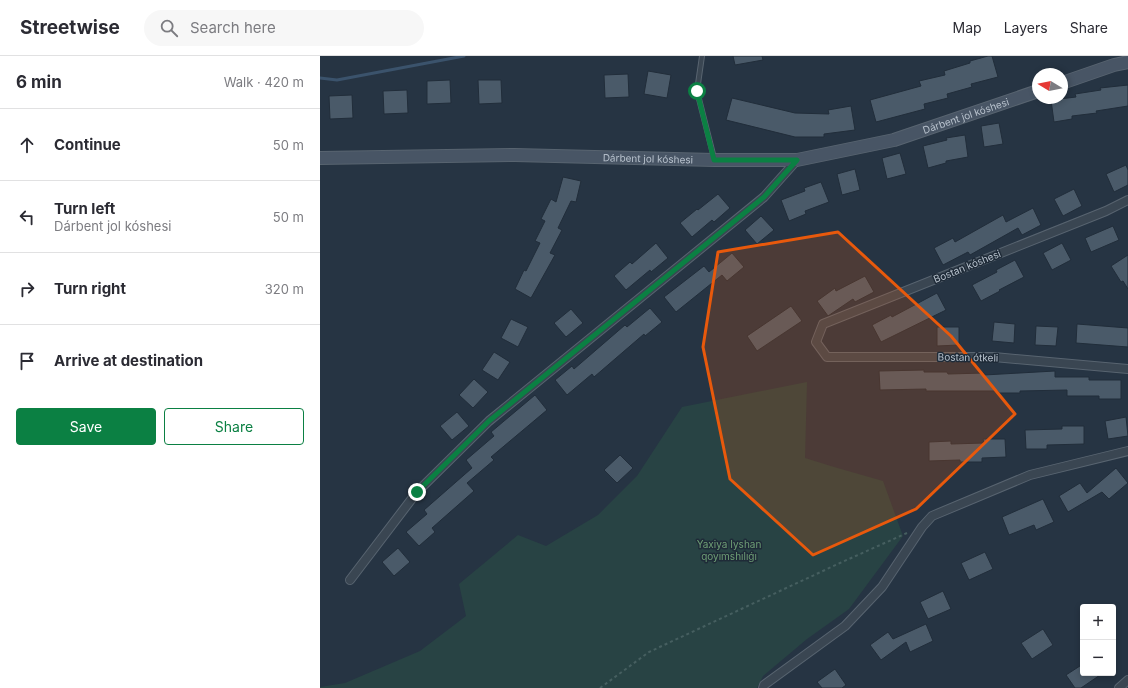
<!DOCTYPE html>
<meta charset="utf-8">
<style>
:root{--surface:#fff;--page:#f7f7f7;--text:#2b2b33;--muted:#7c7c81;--line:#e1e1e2;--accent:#0b8043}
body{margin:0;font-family:Inter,sans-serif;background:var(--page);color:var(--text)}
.controls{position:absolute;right:12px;bottom:12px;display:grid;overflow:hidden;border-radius:4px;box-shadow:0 2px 6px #0003}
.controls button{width:36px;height:36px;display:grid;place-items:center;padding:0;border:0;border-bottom:1px solid var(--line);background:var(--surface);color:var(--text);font:20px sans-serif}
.compass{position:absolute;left:712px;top:12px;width:36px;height:36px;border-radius:50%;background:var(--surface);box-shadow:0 2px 6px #0003;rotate:280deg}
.stop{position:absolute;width:12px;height:12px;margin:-9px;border:3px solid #0b8043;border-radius:50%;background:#fff}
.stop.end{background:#0b8043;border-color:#fff;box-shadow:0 1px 4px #0008}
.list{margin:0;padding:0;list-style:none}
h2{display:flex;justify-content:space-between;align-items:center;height:52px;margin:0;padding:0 16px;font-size:17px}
h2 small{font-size:13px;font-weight:400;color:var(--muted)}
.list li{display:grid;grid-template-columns:26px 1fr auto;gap:12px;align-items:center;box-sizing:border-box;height:72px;padding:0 16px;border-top:1px solid var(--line)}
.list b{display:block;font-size:15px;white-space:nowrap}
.list p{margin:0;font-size:13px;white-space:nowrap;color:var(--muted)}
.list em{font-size:13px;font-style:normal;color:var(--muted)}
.actions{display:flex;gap:8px;padding:12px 16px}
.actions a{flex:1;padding:9px 0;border:1px solid var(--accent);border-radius:4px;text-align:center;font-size:14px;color:var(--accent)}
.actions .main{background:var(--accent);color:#fff}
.icon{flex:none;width:22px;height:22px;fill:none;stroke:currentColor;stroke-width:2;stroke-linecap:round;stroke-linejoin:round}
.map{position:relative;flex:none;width:808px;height:632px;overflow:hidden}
header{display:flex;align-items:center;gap:24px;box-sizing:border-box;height:56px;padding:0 20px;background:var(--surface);border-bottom:1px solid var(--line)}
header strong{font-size:19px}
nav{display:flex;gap:22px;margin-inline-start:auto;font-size:14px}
.search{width:280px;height:36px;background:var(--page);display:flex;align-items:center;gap:10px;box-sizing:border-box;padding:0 14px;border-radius:22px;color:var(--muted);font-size:15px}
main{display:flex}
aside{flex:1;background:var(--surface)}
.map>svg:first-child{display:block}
.green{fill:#284344}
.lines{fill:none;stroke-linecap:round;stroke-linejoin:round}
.stream{stroke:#3b536c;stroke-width:3}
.building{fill:#4a5a69;stroke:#212d3a}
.lane-casing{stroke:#586470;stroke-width:6}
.street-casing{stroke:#586470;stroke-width:10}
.secondary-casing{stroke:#586470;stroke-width:14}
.path{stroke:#465f60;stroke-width:2;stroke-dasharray:3 3;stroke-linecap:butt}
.lane{stroke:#3a4652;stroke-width:4}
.street{stroke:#3a4652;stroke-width:8}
.secondary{stroke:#485565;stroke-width:12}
.route{stroke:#0b8043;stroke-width:5}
.marked{fill:#e8590c;fill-opacity:0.2;stroke:#e8590c;stroke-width:3;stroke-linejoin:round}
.labels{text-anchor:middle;stroke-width:3;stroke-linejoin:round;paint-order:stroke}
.street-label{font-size:10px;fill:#b7c1cc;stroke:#1f2b38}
.park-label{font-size:10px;fill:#6e9e75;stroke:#1f2b38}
</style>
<header>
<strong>Streetwise</strong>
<div class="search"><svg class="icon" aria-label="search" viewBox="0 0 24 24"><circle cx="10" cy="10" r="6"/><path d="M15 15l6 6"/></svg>Search here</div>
<nav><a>Map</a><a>Layers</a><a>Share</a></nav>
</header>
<main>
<aside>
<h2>6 min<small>Walk · 420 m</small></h2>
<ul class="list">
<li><svg class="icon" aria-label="ahead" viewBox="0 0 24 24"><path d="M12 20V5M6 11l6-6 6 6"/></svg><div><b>Continue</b></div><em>50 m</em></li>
<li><svg class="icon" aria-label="left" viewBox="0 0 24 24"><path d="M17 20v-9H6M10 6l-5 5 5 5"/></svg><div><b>Turn left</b><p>Dárbent jol kóshesi</p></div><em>50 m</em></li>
<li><svg class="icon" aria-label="right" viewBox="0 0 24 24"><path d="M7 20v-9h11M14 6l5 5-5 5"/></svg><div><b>Turn right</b></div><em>320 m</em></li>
<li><svg class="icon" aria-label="arrive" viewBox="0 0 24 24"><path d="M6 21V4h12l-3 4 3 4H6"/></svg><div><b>Arrive at destination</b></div></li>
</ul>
<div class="actions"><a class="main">Save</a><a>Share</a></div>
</aside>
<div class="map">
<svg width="808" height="632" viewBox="0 0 808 632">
<rect width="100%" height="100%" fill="#263443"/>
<path class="green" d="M 487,326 L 485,402 L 514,411 L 563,425 L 583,480 L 529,553 L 487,583 L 443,620 L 437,632 L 0,632 L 0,631 L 25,627 L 100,595 L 146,560 L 139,528 L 198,479 L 226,490 L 278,459 L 317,420 L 362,351 Z"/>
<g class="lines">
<path class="stream" d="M 0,22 L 17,24 L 144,0"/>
</g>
<path class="building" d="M 413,0 L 442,0 L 443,4 L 415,9 Z
M 668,0 L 672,0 L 678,21 L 651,28 L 652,31 L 627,38 L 628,42 L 604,48 L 605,53 L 556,66 L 550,44 L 601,30 L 599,25 L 625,19 L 624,15 L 650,7 L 650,5 Z
M 328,15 L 351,19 L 347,42 L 324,38 Z
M 308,18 L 309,41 L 285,42 L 284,19 Z
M 130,24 L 131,47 L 107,48 L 107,25 Z
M 158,24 L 181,24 L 182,47 L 159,48 Z
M 808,29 L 808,50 L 776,55 L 777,57 L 752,60 L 752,63 L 734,66 L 731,44 L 756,41 L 755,38 L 781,34 L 780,32 Z
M 87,34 L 88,57 L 64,58 L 63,35 Z
M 32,39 L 33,62 L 10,63 L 9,40 Z
M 412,42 L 475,57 L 509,58 L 508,54 L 531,50 L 535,74 L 504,78 L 504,81 L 475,81 L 406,64 Z
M 679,67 L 683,88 L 664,91 L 661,70 Z
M 645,79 L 648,101 L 626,105 L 626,107 L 608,112 L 603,90 L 627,84 L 626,82 Z
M 580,97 L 586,118 L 567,123 L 562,102 Z
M 806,109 L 808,114 L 808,129 L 794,136 L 786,118 Z
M 535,113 L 540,134 L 522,139 L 517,118 Z
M 243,121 L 261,125 L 256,146 L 251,145 L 238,172 L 242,174 L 230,197 L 235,199 L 211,242 L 195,233 L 204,214 L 206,215 L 220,187 L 215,185 L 225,165 L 221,163 L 231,143 L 236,146 Z
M 501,126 L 509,146 L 485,155 L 486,158 L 469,165 L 461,144 L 485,135 L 484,132 Z
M 754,133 L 762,150 L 743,160 L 734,143 Z
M 398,138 L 410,152 L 394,166 L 392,164 L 372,181 L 360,167 L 377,153 L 378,154 Z
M 713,152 L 721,169 L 702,179 L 698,172 L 650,199 L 648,196 L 623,209 L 614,192 L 633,182 L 635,186 L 683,159 L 686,166 Z
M 441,160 L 454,174 L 437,188 L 425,174 Z
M 793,170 L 799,184 L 771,196 L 765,182 Z
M 336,187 L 348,202 L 331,216 L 330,214 L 306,234 L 294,220 L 310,206 L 312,208 Z
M 742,187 L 751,204 L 732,214 L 723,197 Z
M 412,197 L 424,211 L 407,225 L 402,219 L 356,256 L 344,241 L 384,210 L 389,216 Z
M 808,199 L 808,233 L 803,225 L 801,226 L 791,210 Z
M 695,204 L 704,221 L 679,234 L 680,235 L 661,245 L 652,229 L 677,216 L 676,214 Z
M 545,220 L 554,236 L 535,246 L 533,243 L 508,260 L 497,245 L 515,232 L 516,235 Z
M 617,237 L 626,254 L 561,286 L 552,269 L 571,259 L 572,261 Z
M 471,250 L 482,265 L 437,295 L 427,280 Z
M 330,252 L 342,266 L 325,280 L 324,278 L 274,321 L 272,318 L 247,339 L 235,324 L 252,310 L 254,313 L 305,269 L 307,271 Z
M 251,253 L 263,267 L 246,281 L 234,267 Z
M 191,263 L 208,271 L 198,291 L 181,282 Z
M 674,266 L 695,268 L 694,287 L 672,285 Z
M 757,268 L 808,272 L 808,291 L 756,287 Z
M 716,270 L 738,271 L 736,290 L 715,289 Z
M 617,271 L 639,271 L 639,289 L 617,290 Z
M 174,296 L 190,306 L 178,324 L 162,314 Z
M 604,314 L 604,316 L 627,316 L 628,318 L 664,317 L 664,319 L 735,315 L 735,321 L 769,321 L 769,324 L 801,324 L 801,343 L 779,343 L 779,340 L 747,340 L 747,334 L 700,335 L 700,337 L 678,337 L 678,335 L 606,335 L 606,333 L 560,334 L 559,315 Z
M 154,323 L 168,336 L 153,352 L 139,339 Z
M 215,339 L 227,354 L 171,401 L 174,404 L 147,427 L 154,435 L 112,472 L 115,476 L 99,490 L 86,476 L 107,458 L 104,454 L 152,412 L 146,404 L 174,380 L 171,376 Z
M 137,356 L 149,370 L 132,384 L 120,370 Z
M 806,361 L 808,380 L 788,383 L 785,365 Z
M 742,370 L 764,370 L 764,388 L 727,389 L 727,393 L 706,393 L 705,374 L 742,373 Z
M 663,383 L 685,383 L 686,401 L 662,402 L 662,406 L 640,406 L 640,404 L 609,405 L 609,386 L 631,385 L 631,388 L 664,387 Z
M 300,399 L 313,412 L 297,427 L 284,414 Z
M 796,412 L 808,427 L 789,443 L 782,436 L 748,456 L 739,440 L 760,427 L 767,437 Z
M 723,443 L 734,466 L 716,474 L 714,469 L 689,479 L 682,461 Z
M 78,492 L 90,506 L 74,520 L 62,506 Z
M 665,496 L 673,513 L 649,524 L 641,507 Z
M 623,535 L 631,553 L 608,563 L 600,546 Z
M 606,568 L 613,585 L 590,596 L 586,586 L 561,604 L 550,589 L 568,576 L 573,583 Z
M 723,573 L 733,589 L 712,603 L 701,587 Z
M 763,608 L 763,617 L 783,617 L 761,632 L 755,632 L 746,619 Z
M 515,613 L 526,629 L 522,632 L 502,632 L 497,626 Z"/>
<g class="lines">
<defs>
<path id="lane" d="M 382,0 L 377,35 L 394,102"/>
<path id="street" d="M 808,144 L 786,155 L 503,268 L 496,286 L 507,301 L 674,301 L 808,313
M 30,524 L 97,436 L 169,365 L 444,141 L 477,104
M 443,632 L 444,629 L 525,570 L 562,531 L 602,471 L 612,460 L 710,419 L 808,395
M 799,632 L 808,624"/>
<g id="secondary">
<path d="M 742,27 L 794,9 L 808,6"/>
<path id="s1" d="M 0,102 L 195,99 L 394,104 L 477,104 L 574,84 L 718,35"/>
</g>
</defs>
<use href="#lane" class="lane-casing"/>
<use href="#street" class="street-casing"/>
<use href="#secondary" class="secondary-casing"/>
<path class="path" d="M 280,632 L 329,596 L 520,507 L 587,477"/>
<use href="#lane" class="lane"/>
<use href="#street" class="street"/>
<use href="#secondary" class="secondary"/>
</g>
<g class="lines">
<path class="route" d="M 97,436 L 169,365 L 444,141 L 477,104 L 394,104 L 377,35"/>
</g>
<path class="marked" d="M 518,176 L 631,280 L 695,358 L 596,453 L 493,499 L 410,423 L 383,291 L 398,196 Z"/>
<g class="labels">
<g class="street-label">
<text dy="4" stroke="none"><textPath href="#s1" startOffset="652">Dárbent jol kóshesi</textPath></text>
<text dy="4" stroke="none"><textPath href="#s1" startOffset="328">Dárbent jol kóshesi</textPath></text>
<text transform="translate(647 210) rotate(-22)" y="4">Bostan kóshesi</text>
<text transform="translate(648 301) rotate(1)" y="4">Bostan ótkeli</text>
</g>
<g class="park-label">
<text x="409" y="492">Yaxiya Iyshan<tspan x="409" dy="12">qoyımshılıǵı</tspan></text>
</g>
</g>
</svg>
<div class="controls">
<button>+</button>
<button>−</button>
</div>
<svg class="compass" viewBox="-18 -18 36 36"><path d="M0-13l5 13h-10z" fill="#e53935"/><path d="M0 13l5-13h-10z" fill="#7c7c81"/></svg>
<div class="stop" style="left:377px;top:35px"></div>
<div class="stop end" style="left:97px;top:436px"></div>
</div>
</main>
